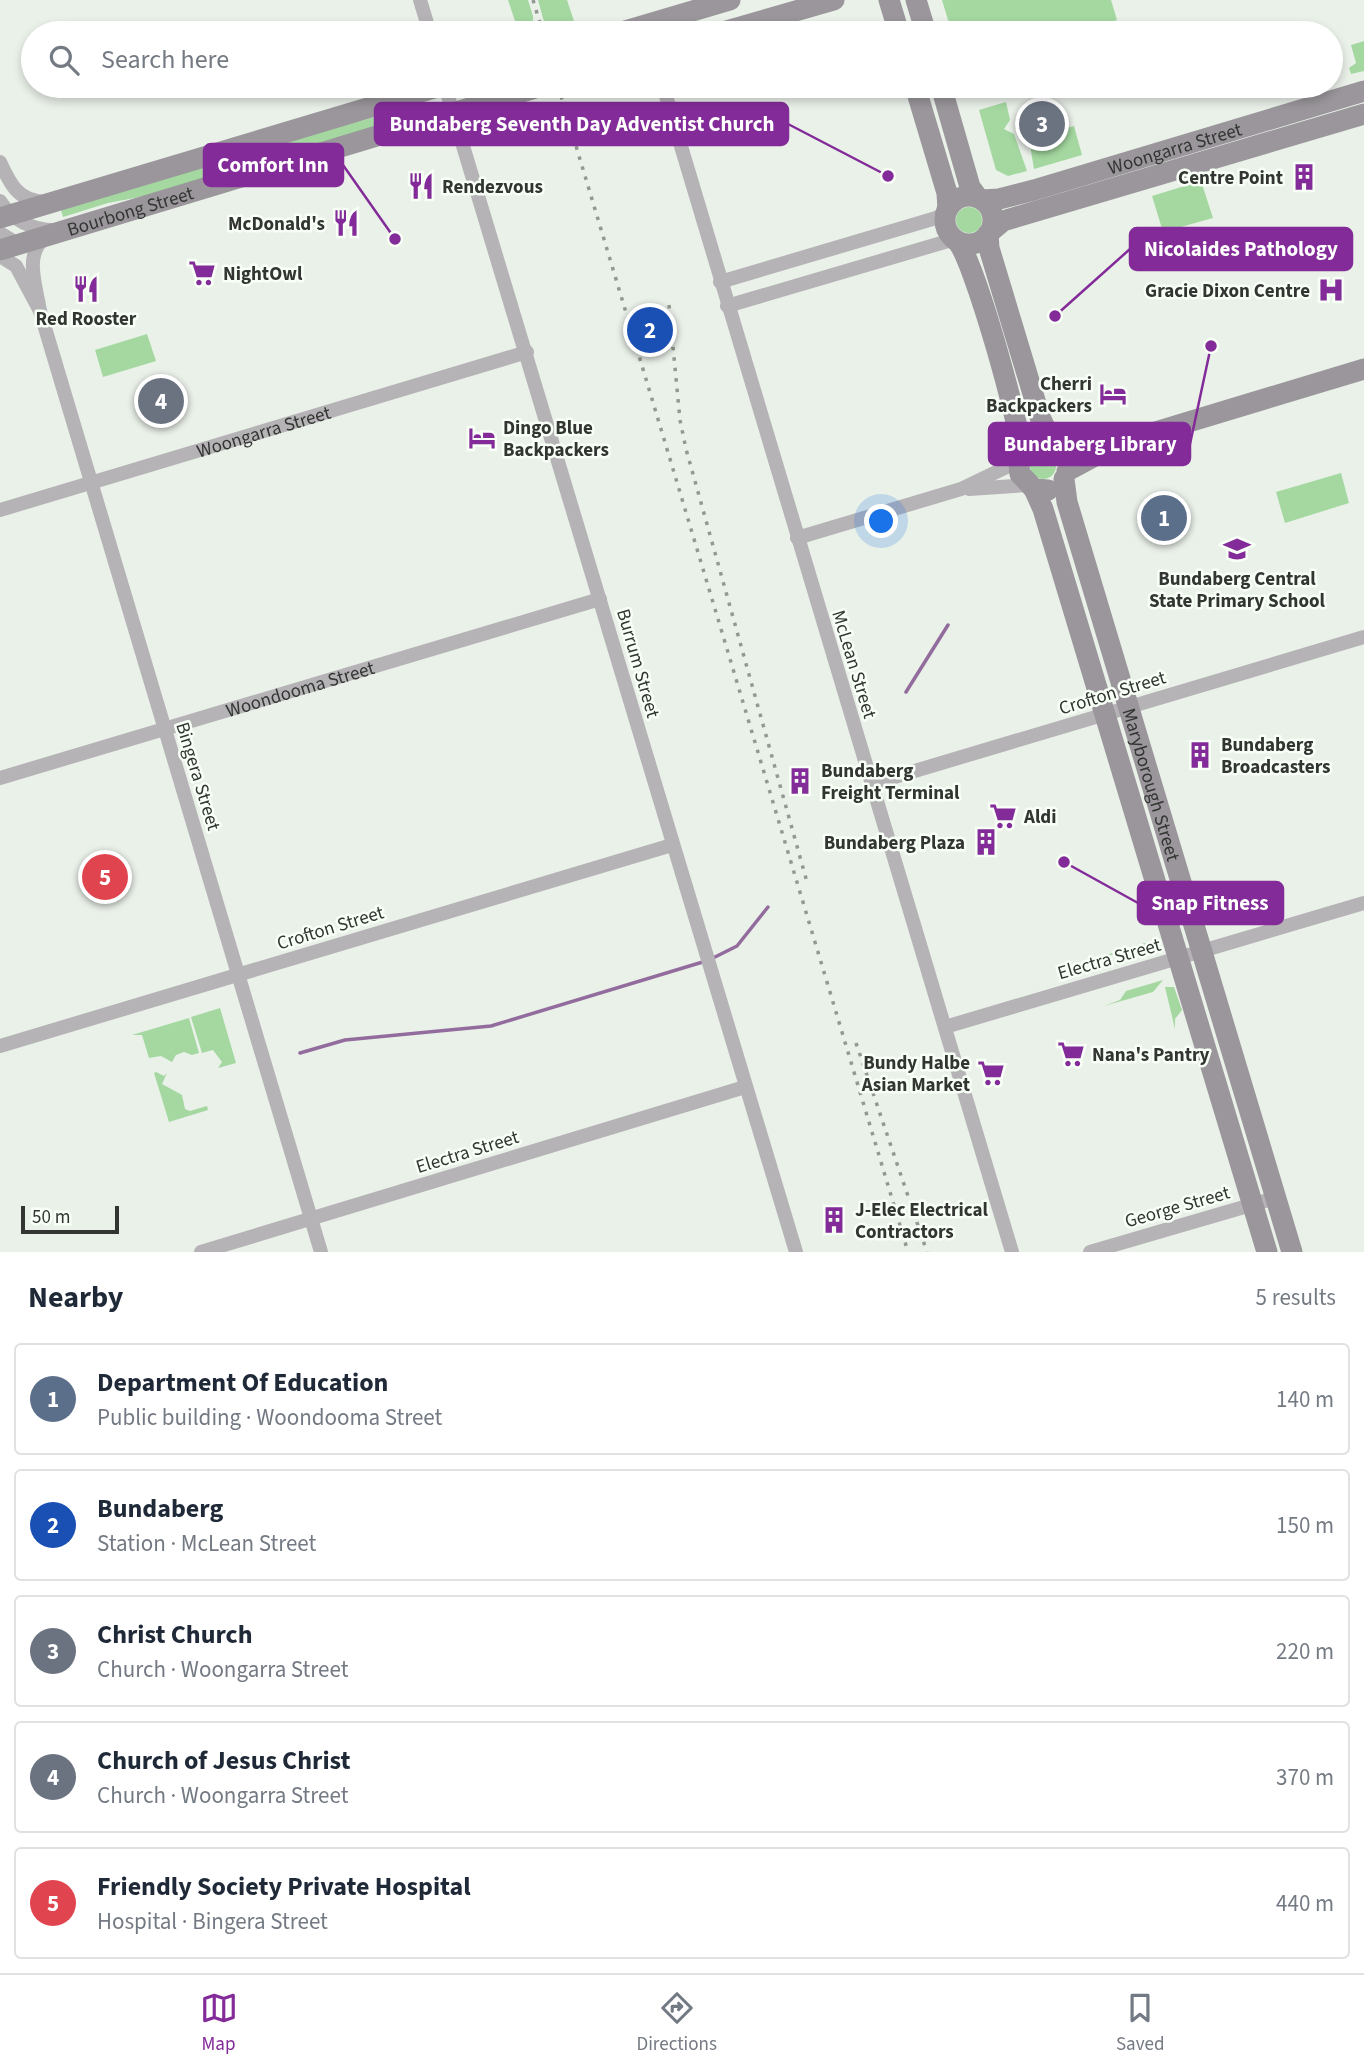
<!DOCTYPE html>
<meta charset="utf-8">
<style>
:root{--surface:#fff;--page:#f6f6f7;--text:#1f2937;--muted:#747a83;--line:#e0e1e3;--accent:#832b99}
body{margin:0;font-family:"Source Sans 3",sans-serif;background:var(--page);color:var(--text)}
.scale{position:absolute;left:21px;bottom:18px;width:98px;box-sizing:border-box;padding-left:7px;border:4px solid #323532;border-top:0;font-size:19px;line-height:24px;white-space:nowrap;color:#323532;-webkit-text-stroke:5px #f7fff6;paint-order:stroke}
.you{position:absolute;left:882px;top:522px;width:24px;height:24px;margin:-18px;border:5px solid #fff;border-radius:50%;background:#1a73e8;box-shadow:0 0 0 10px #1a73e833}
.badge{display:grid;place-items:center;width:46px;height:46px;border-radius:50%;background:var(--accent);color:#fff;font-size:23px;font-weight:700}
.pin{position:absolute;translate:-50% -50%;border:4px solid #fff;box-shadow:0 2px 7px #0006}
.list{margin:0;padding:0;list-style:none}
h2{display:flex;justify-content:space-between;align-items:center;height:91px;margin:0;padding:0 28px;font-size:30px}
h2 small{font-size:23px;font-weight:400;color:var(--muted)}
.list li{display:grid;grid-template-columns:46px 1fr auto;gap:21px;align-items:center;box-sizing:border-box;height:112px;margin:0 14px 14px;padding:0 14px;border:2px solid var(--line);border-radius:7px}
.list b{display:block;font-size:26px;white-space:nowrap}
.list p{margin:0;font-size:23px;white-space:nowrap;color:var(--muted)}
.list em{font-size:23px;font-style:normal;color:var(--muted)}
.icon{flex:none;width:38px;height:38px;fill:none;stroke:currentColor;stroke-width:2;stroke-linecap:round;stroke-linejoin:round}
.map{position:relative;flex:none;width:1364px;height:1252px;overflow:hidden}
.search{position:absolute;background:var(--surface);box-shadow:0 4px 10px #0003;left:21px;right:21px;top:21px;height:77px;display:flex;align-items:center;gap:18px;box-sizing:border-box;padding:0 24px;border-radius:38px;color:var(--muted);font-size:26px}
.sheet{height:721px;background:var(--surface)}
nav{display:flex;justify-content:space-around;align-items:center;box-sizing:border-box;height:98px;border-top:2px solid var(--line);background:var(--surface);font-size:19px;color:var(--muted)}
nav a{display:grid;justify-items:center;gap:4px}
nav .on{color:var(--accent)}
.map>svg:first-child{display:block}
.green{fill:#a4d8a0}
.lines{fill:none;stroke-linecap:round;stroke-linejoin:round}
.stream{stroke:#936c9e;stroke-width:3.5}
.street{stroke:#b6b3b7;stroke-width:14}
.secondary{stroke:#9a969b;stroke-width:21}
.rail{stroke:#939892;stroke-width:3.5;stroke-dasharray:3.5 7;stroke-linecap:butt}
.labels{text-anchor:middle;stroke-width:5;stroke-linejoin:round;paint-order:stroke}
.street-label{font-size:19px;fill:#323532;stroke:#f7fff6}
.poi-label{font-size:19px;font-weight:bold;fill:#323532;stroke:#f7fff6;text-anchor:start}
.leader{fill:none;stroke:#832b99;stroke-width:2.5}
.callout-dot{fill:#832b99;stroke:#f7fff6;stroke-width:2.5}
.callout{fill:#832b99;stroke:#832b99;stroke-width:2.5}
.callout-label{font-size:21px;text-anchor:middle;font-weight:bold;fill:#fff}
</style>
<div class="map">
<svg width="1364" height="1252" viewBox="0 0 1364 1252">
<rect width="100%" height="100%" fill="#eaf1e9"/>
<path class="green" d="M 508,0 L 528,0 L 533,16 L 533,32 L 519,33 Z
M 538,0 L 567,0 L 574,21 L 546,29 Z
M 942,0 L 1111,0 L 1117,20 L 1078,33 L 952,33 Z
M 1364,41 L 1364,71 L 1351,74 L 1349,68 L 1356,63 L 1351,45 Z
M 1006,102 L 1010,120 L 1004,129 L 1014,134 L 1027,171 L 1008,176 L 996,170 L 979,110 Z
M 405,109 L 407,117 L 161,193 L 108,203 L 63,217 L 61,210 L 263,147 Z
M 1074,126 L 1082,155 L 1034,169 L 1029,139 Z
M 1201,181 L 1213,218 L 1163,232 L 1152,196 Z
M956 220a13 13 0 1 1 26 0a13 13 0 1 1-26 0Z
M 147,334 L 156,361 L 103,377 L 95,350 Z
M1030 466a13 13 0 1 1 26 0a13 13 0 1 1-26 0Z
M 1341,473 L 1349,503 L 1285,523 L 1276,492 Z
M 1145,943 L 1151,944 L 1153,949 L 1125,958 L 1120,953 L 1080,963 Z
M 1163,980 L 1153,992 L 1104,1006 L 1120,1000 L 1126,991 Z
M 1165,987 L 1174,987 L 1182,1010 L 1175,1019 L 1175,1029 Z
M 220,1008 L 236,1063 L 218,1068 L 222,1062 L 213,1050 L 202,1053 L 191,1017 Z
M 189,1018 L 199,1053 L 192,1055 L 184,1052 L 176,1055 L 172,1062 L 161,1056 L 149,1058 L 142,1035 L 132,1035 Z
M 156,1072 L 164,1076 L 167,1073 L 162,1084 L 182,1095 L 185,1109 L 190,1111 L 207,1106 L 208,1110 L 169,1122 L 154,1073 Z"/>
<g class="lines">
<path class="stream" d="M 906,692 L 948,625
M 713,958 L 737,946 L 768,907
M 300,1053 L 345,1040 L 491,1026 L 706,961"/>
<g class="street">
<path d="M 420,0 L 430,33"/>
<path d="M 445,86 L 796,1252"/>
<path d="M 663,86 L 1012,1252"/>
<path d="M 0,162 C 10,184 18,201 45,202"/>
<path d="M 0,201 C 12,220 32,230 54,230"/>
<path d="M 0,233 L 21,246"/>
<path d="M 0,256 L 16,266 L 40,311 C 37,289 23,254 45,238"/>
<path d="M 720,282 L 936,218 L 947,212"/>
<path d="M 727,306 L 955,239"/>
<path d="M 40,311 L 321,1252"/>
<path d="M 969,489 L 1028,485"/>
<path id="s1" d="M 0,510 L 527,352"/>
<path d="M 797,538 L 961,489 L 1019,461"/>
<path id="s2" d="M 0,778 L 600,599"/>
<path d="M 871,784 L 1364,637"/>
<path d="M 945,1027 L 1364,903"/>
<path d="M 0,1046 L 672,845"/>
<path d="M 201,1252 L 745,1087"/>
<path d="M 1090,1252 L 1275,1198"/>
</g>
<g class="secondary">
<path d="M 889,0 L 899,33"/>
<path d="M 916,0 L 926,33"/>
<path d="M 618,33 L 730,0"/>
<path d="M 719,33 L 834,0"/>
<path d="M 915,86 L 947,193 L 948,209"/>
<path d="M 941,86 L 970,187 L 978,198"/>
<circle cx="969" cy="220" r="24"/>
<path id="s3" d="M 982,200 L 999,199 L 1034,190 L 1364,91"/>
<path d="M 0,218 L 441,86"/>
<path d="M 990,232 L 1003,221 L 1364,114"/>
<path d="M 988,234 L 989,248 L 1040,417 L 1053,444"/>
<path d="M 957,241 C 974,259 1020,425 1022,454"/>
<path id="s4" d="M 0,250 L 542,86"/>
<path d="M 1067,471 L 1119,443 L 1364,369"/>
<path id="s5" d="M 1064,479 L 1067,502 L 1292,1252"/>
<path d="M 1034,489 L 1043,509 L 1267,1252"/>
<path d="M 1048,490 L 1034,489 L 1020,474 C 1017,459 1024,447 1039,442 L 1059,447 L 1111,444"/>
</g>
<path class="rail" d="M 533,0 L 543,33
M 558,86 L 908,1252
M 669,305 L 680,420 L 686,449 L 807,882
M 856,1043 L 927,1252"/>
</g>
<defs>
<symbol id="building-bare" viewBox="-9 -9 18 18"><path d="M-4-6H4V6H1V3H-1V6H-4ZM-2.5-4.3h1.7v1.8h-1.7ZM.8-4.3h1.7v1.8H.8ZM-2.5-1h1.7V.8h-1.7ZM.8-1h1.7V.8H.8Z" fill="#832b99" stroke="#f7fff6" stroke-width="2.5" paint-order="stroke"/></symbol>
<symbol id="restaurant-bare" viewBox="-9 -9 18 18"><path d="M-5-6h1v4h1v-4h1v4h1v-4h1v5L-1.5 .5V6h-2V.5L-5-1ZM5-6V6H3V1.5H1.5Q1.5-4 5-6Z" fill="#832b99" stroke="#f7fff6" stroke-width="2.5" paint-order="stroke"/></symbol>
<symbol id="supermarket-bare" viewBox="-9 -9 18 18"><path d="M-6-5.5h2.5l.6 2H6L4.5 2H-2.5L-4.4-4H-6ZM-1.5 3.2a1.3 1.3 0 1 0 .1 0ZM3 3.2a1.3 1.3 0 1 0 .1 0Z" fill="#832b99" stroke="#f7fff6" stroke-width="2.5" paint-order="stroke"/></symbol>
<symbol id="hospital-bare" viewBox="-9 -9 18 18"><path d="M-5-5h3v3.5h4V-5h3V5h-3V1.5h-4V5h-3Z" fill="#832b99" stroke="#f7fff6" stroke-width="2.5" paint-order="stroke"/></symbol>
<symbol id="hotel-bare" viewBox="-9 -9 18 18"><path d="M-6-4.5h1.5V1H6V5H4.5V3h-9V5H-6ZM-4 0a1.8 1.8 0 1 1 3.6 0ZM.5 0V-2.5h3Q6-2.5 6 0Z" fill="#832b99" stroke="#f7fff6" stroke-width="2.5" paint-order="stroke"/></symbol>
<symbol id="school-bare" viewBox="-9 -9 18 18"><path d="M0-5L7-2L0 1L-7-2ZM-4 1L0 2.5L4 1V4Q0 6-4 4Z" fill="#832b99" stroke="#f7fff6" stroke-width="2.5" paint-order="stroke"/></symbol>
</defs>
<g fill-rule="evenodd">
<use href="#building-bare" x="1285" y="158" width="38" height="38"/>
<use href="#restaurant-bare" x="402" y="167" width="38" height="38"/>
<use href="#restaurant-bare" x="327" y="204" width="38" height="38"/>
<use href="#supermarket-bare" x="183" y="254" width="38" height="38"/>
<use href="#restaurant-bare" x="67" y="270" width="38" height="38"/>
<use href="#hospital-bare" x="1312" y="271" width="38" height="38"/>
<use href="#hotel-bare" x="1094" y="375" width="38" height="38"/>
<use href="#hotel-bare" x="463" y="419" width="38" height="38"/>
<use href="#school-bare" x="1218" y="530" width="38" height="38"/>
<use href="#building-bare" x="1181" y="736" width="38" height="38"/>
<use href="#building-bare" x="781" y="762" width="38" height="38"/>
<use href="#supermarket-bare" x="984" y="797" width="38" height="38"/>
<use href="#building-bare" x="967" y="823" width="38" height="38"/>
<use href="#supermarket-bare" x="1052" y="1035" width="38" height="38"/>
<use href="#supermarket-bare" x="972" y="1054" width="38" height="38"/>
<use href="#building-bare" x="815" y="1201" width="38" height="38"/>
</g>
<g class="labels">
<g class="street-label">
<text dy="7" stroke="none"><textPath href="#s3" startOffset="200">Woongarra Street</textPath></text>
<text dy="7" stroke="none"><textPath href="#s4" startOffset="136">Bourbong Street</textPath></text>
<text dy="7" stroke="none"><textPath href="#s1" startOffset="275">Woongarra Street</textPath></text>
<text transform="translate(639 663) rotate(74)" y="7">Burrum Street</text>
<text transform="translate(855 664) rotate(73)" y="7">McLean Street</text>
<text dy="7" stroke="none"><textPath href="#s2" startOffset="313">Woondooma Street</textPath></text>
<text transform="translate(1112 692) rotate(-17)" y="7">Crofton Street</text>
<text transform="translate(199 776) rotate(73)" y="7">Bingera Street</text>
<text dy="7" stroke="none"><textPath href="#s5" startOffset="318">Maryborough Street</textPath></text>
<text transform="translate(330 927) rotate(-17)" y="7">Crofton Street</text>
<text transform="translate(1109 958) rotate(-16)" y="7">Electra Street</text>
<text transform="translate(467 1151) rotate(-17)" y="7">Electra Street</text>
<text transform="translate(1177 1206) rotate(-16)" y="7">George Street</text>
</g>
<g class="poi-label">
<text x="1283" y="184" text-anchor="end">Centre Point</text>
<text x="442" y="193">Rendezvous</text>
<text x="325" y="230" text-anchor="end">McDonald's</text>
<text x="223" y="280">NightOwl</text>
<text x="1310" y="297" text-anchor="end">Gracie Dixon Centre</text>
<text x="86" y="325" text-anchor="middle">Red Rooster</text>
<text x="1092" y="390" text-anchor="end">Cherri<tspan x="1092" dy="22">Backpackers</tspan></text>
<text x="503" y="434">Dingo Blue<tspan x="503" dy="22">Backpackers</tspan></text>
<text x="1237" y="585" text-anchor="middle">Bundaberg Central<tspan x="1237" dy="22">State Primary School</tspan></text>
<text x="1221" y="751">Bundaberg<tspan x="1221" dy="22">Broadcasters</tspan></text>
<text x="821" y="777">Bundaberg<tspan x="821" dy="22">Freight Terminal</tspan></text>
<text x="1024" y="823">Aldi</text>
<text x="965" y="849" text-anchor="end">Bundaberg Plaza</text>
<text x="1092" y="1061">Nana's Pantry</text>
<text x="970" y="1069" text-anchor="end">Bundy Halbe<tspan x="970" dy="22">Asian Market</tspan></text>
<text x="855" y="1216">J-Elec Electrical<tspan x="855" dy="22">Contractors</tspan></text>
</g>
</g>
<path class="leader" d="M888 176L788 124M395 239L343 165M1055 316L1130 249M1211 346L1190 444M1064 862L1138 903"/>
<g class="callout-dot">
<circle cx="888" cy="176" r="7"/>
<circle cx="395" cy="239" r="7"/>
<circle cx="1055" cy="316" r="7"/>
<circle cx="1211" cy="346" r="7"/>
<circle cx="1064" cy="862" r="7"/>
</g>
<g class="callout">
<rect x="375" y="103" width="413" height="42" rx="7"/>
<rect x="204" y="144" width="139" height="42" rx="7"/>
<rect x="1130" y="228" width="222" height="42" rx="7"/>
<rect x="989" y="423" width="201" height="42" rx="7"/>
<rect x="1138" y="882" width="145" height="42" rx="7"/>
</g>
<g class="callout-label">
<text x="582" y="131">Bundaberg Seventh Day Adventist Church</text>
<text x="273" y="172">Comfort Inn</text>
<text x="1241" y="256">Nicolaides Pathology</text>
<text x="1090" y="451">Bundaberg Library</text>
<text x="1210" y="910">Snap Fitness</text>
</g>
</svg>
<div class="scale">50 m</div>
<div class="you"></div>
<div class="pin badge" style="left:1164px;top:518px;background:#5c6f8a">1</div>
<div class="pin badge" style="left:650px;top:330px;background:#1a4fb4">2</div>
<div class="pin badge" style="left:1042px;top:124px;background:#6b7280">3</div>
<div class="pin badge" style="left:161px;top:401px;background:#6b7280">4</div>
<div class="pin badge" style="left:105px;top:877px;background:#e0444e">5</div>
<div class="search"><svg class="icon" aria-label="search" viewBox="0 0 24 24"><circle cx="10" cy="10" r="6"/><path d="M15 15l6 6"/></svg>Search here</div>
</div>
<section class="sheet">
<h2>Nearby<small>5 results</small></h2>
<ul class="list">
<li><span class="badge" style="background:#5c6f8a">1</span><div><b>Department Of Education</b><p>Public building · Woondooma Street</p></div><em>140 m</em></li>
<li><span class="badge" style="background:#1a4fb4">2</span><div><b>Bundaberg</b><p>Station · McLean Street</p></div><em>150 m</em></li>
<li><span class="badge" style="background:#6b7280">3</span><div><b>Christ Church</b><p>Church · Woongarra Street</p></div><em>220 m</em></li>
<li><span class="badge" style="background:#6b7280">4</span><div><b>Church of Jesus Christ</b><p>Church · Woongarra Street</p></div><em>370 m</em></li>
<li><span class="badge" style="background:#e0444e">5</span><div><b>Friendly Society Private Hospital</b><p>Hospital · Bingera Street</p></div><em>440 m</em></li>
</ul>
</section>
<nav>
<a class="on"><svg class="icon" aria-label="map" viewBox="0 0 24 24"><path d="M3 6l6-2 6 2 6-2v14l-6 2-6-2-6 2zM9 4v14M15 6v14"/></svg>Map</a>
<a><svg class="icon" aria-label="directions" viewBox="0 0 24 24"><path d="M12 3l9 9-9 9-9-9zM9 14v-3h6M13 9l2 2-2 2"/></svg>Directions</a>
<a><svg class="icon" aria-label="saved" viewBox="0 0 24 24"><path d="M7 4h10v16l-5-4-5 4z"/></svg>Saved</a>
</nav>
